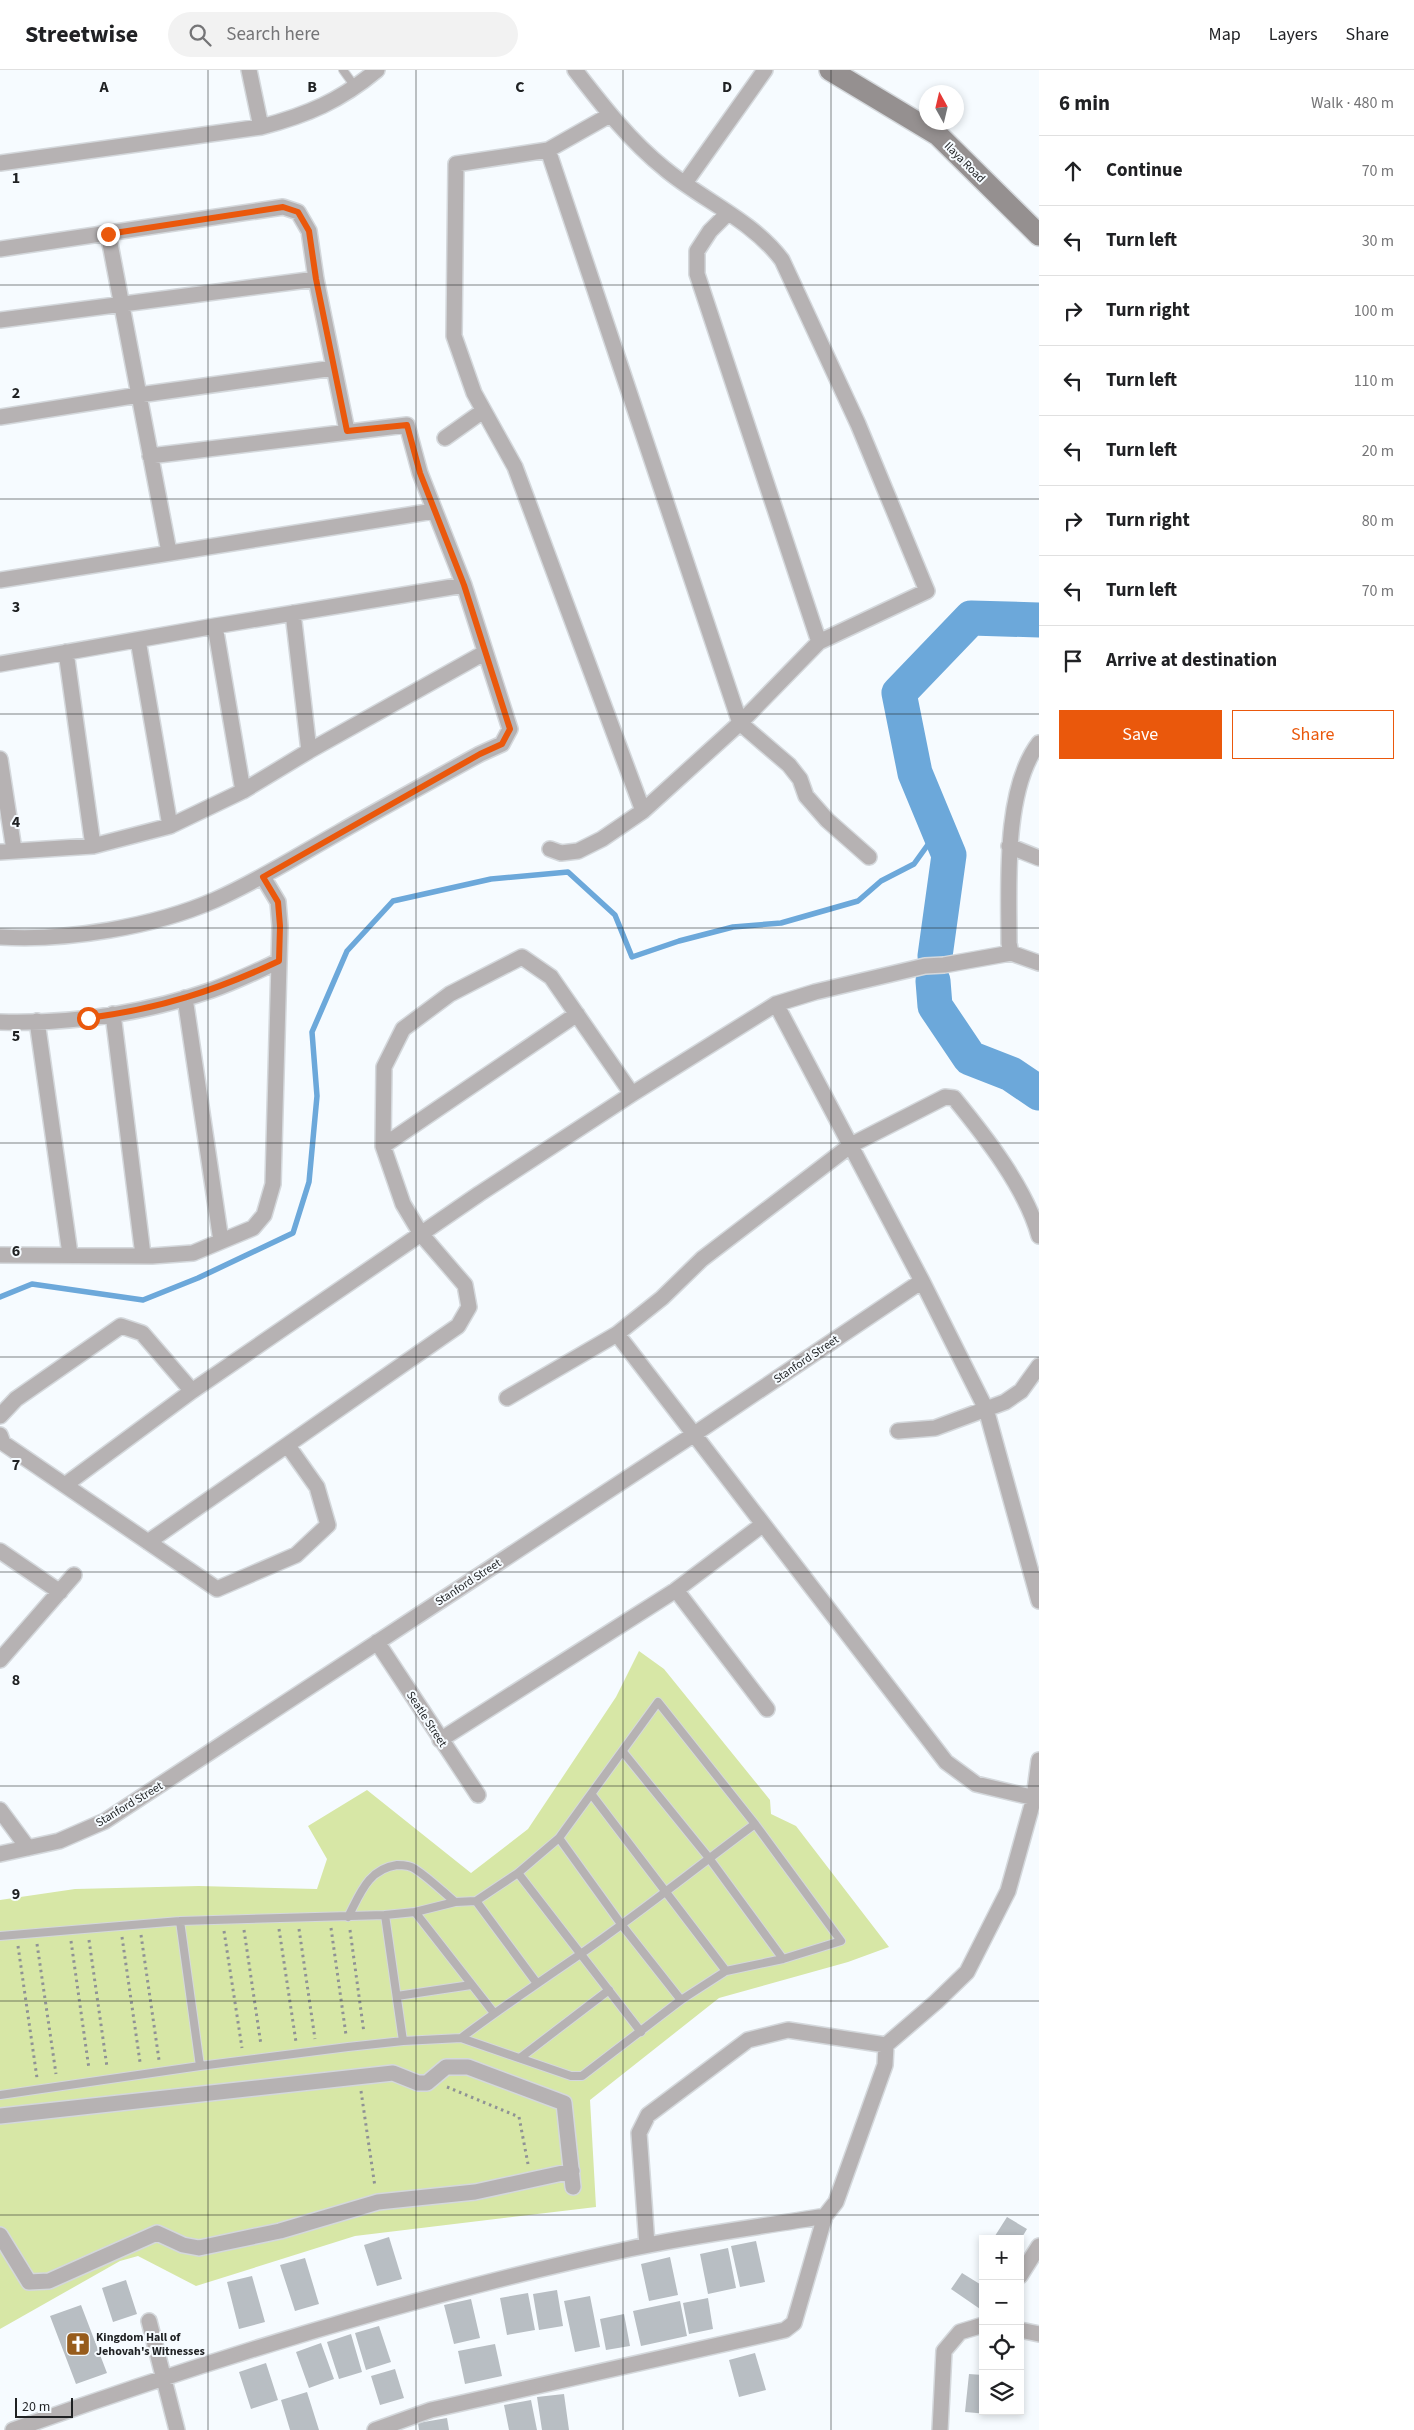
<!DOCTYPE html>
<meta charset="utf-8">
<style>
:root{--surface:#fff;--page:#f2f2f2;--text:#202124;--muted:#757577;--line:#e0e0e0;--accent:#ea580c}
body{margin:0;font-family:"Source Sans 3",sans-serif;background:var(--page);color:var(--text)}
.controls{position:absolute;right:15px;bottom:15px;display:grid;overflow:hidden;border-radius:0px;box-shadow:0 2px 8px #0003}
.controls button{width:45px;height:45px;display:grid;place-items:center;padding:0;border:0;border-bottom:1px solid var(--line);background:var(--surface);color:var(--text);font:25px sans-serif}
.compass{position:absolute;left:919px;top:15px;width:45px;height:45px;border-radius:50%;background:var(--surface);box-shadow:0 2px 8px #0003;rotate:352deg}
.scale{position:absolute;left:15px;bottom:12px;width:58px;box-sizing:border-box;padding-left:5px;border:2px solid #1f2123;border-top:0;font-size:14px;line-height:18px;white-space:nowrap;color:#1f2123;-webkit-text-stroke:4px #f6fbff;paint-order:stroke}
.stop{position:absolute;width:15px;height:15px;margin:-11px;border:4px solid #ea580c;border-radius:50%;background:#fff}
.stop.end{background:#ea580c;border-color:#fff;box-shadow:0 1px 5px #0008}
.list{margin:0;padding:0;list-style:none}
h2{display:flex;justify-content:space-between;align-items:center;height:65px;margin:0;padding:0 20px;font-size:21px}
h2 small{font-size:16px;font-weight:400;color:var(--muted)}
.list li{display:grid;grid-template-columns:32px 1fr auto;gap:15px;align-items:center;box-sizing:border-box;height:70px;padding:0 20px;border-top:1px solid var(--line)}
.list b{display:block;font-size:19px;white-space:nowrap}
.list em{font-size:16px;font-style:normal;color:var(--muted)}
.actions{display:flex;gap:10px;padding:15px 20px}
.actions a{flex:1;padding:11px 0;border:1px solid var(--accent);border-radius:0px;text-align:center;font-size:18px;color:var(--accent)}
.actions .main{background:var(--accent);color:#fff}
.icon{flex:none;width:28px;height:28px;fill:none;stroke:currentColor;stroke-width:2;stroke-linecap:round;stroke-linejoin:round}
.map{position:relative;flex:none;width:1039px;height:2360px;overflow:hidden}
header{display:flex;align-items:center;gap:30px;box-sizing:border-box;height:70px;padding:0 25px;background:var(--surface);border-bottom:1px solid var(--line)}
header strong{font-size:24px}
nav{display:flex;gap:28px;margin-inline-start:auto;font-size:18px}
.search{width:350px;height:45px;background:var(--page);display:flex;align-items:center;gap:12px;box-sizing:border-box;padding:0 18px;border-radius:28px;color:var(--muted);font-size:19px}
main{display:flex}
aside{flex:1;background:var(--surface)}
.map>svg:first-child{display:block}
.green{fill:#d7e7a6}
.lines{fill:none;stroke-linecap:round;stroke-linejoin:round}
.stream{stroke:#6ca8da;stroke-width:5.5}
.river{stroke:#6ca8da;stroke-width:35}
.building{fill:#b8bec3}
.lane-casing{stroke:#d4d8dc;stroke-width:10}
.street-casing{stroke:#d4d8dc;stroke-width:18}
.secondary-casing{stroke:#d4d8dc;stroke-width:24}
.path{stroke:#8f9295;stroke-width:3;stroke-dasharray:2.5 4;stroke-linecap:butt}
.lane{stroke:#b6b2b3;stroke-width:8}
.street{stroke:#b6b2b3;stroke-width:15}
.secondary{stroke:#959090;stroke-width:21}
.route{stroke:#ea580c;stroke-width:6}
.grid{fill:none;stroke:#1f2123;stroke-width:1;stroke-opacity:0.55}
.labels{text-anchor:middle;stroke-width:4;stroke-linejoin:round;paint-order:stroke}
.street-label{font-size:12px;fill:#1f2123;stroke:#f6fbff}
.poi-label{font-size:12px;font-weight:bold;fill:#1f2123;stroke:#f6fbff;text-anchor:start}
.grid-label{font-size:16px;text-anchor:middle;font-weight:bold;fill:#1f2123;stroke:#f6fbff;stroke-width:4;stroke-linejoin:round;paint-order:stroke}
</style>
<header>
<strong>Streetwise</strong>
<div class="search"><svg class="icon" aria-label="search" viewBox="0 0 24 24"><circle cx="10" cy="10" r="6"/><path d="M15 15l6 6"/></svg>Search here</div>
<nav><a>Map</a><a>Layers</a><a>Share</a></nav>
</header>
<main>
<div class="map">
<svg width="1039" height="2360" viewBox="0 0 1039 2360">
<rect width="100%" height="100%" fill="#f6fbff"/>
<path class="green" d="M 639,1581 L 664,1599 L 770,1730 L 771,1744 L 796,1756 L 889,1877 L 848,1892 L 719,1928 L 590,2030 L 596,2137 L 355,2166 L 196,2216 L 138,2186 L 120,2191 L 0,2259 L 0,1830 L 75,1819 L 199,1816 L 317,1819 L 327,1789 L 308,1756 L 367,1720 L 471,1803 L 528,1759 L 616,1627 Z"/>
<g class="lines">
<path class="stream" d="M 0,1227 L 32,1214 L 143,1230 L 198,1208 L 293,1163 L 309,1112 L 317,1026 L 312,962 L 347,881 L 393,831 L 491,809 L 568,802 L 615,845 L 632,887 L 679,871 L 733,857 L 781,853 L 858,831 L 881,811 L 914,794 L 937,762"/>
<path class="river" d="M 935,886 L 949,785 L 915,703 L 899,623 L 971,548 L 1039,550
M 933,911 L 935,936 L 970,988 L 1011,1004 L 1039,1023"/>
</g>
<path class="building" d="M 1007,2147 L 1027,2159 L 1021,2169 L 993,2169 Z
M 389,2167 L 402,2209 L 377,2216 L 364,2175 Z
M 756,2171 L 765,2212 L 740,2217 L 731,2176 Z
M 728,2178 L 736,2218 L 708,2224 L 700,2184 Z
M 670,2187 L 678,2225 L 649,2231 L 641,2194 Z
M 305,2188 L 319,2234 L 295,2241 L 280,2195 Z
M 962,2203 L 983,2216 L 983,2241 L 951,2219 Z
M 252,2206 L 265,2252 L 239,2259 L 227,2212 Z
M 126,2210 L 137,2244 L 113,2252 L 102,2218 Z
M 557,2220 L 563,2256 L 539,2260 L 533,2224 Z
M 528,2223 L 535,2260 L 507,2265 L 500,2228 Z
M 590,2226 L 600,2277 L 575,2282 L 564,2231 Z
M 708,2228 L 713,2259 L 689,2264 L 683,2233 Z
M 471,2229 L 480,2268 L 454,2274 L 444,2235 Z
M 680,2231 L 687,2266 L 641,2276 L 633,2241 Z
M 81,2235 L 107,2303 L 76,2314 L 50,2246 Z
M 624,2244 L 630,2276 L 606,2280 L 600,2249 Z
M 379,2256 L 391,2292 L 366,2300 L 355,2263 Z
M 351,2264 L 362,2302 L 339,2309 L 327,2272 Z
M 321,2273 L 334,2309 L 309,2318 L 296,2282 Z
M 495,2274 L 502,2306 L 465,2314 L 458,2281 Z
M 755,2283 L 766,2320 L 739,2327 L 729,2290 Z
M 266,2293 L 278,2330 L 251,2339 L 239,2302 Z
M 395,2299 L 404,2328 L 380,2335 L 371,2306 Z
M 969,2304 L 983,2305 L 983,2341 L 1000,2341 L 1000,2345 L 965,2342 Z
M 307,2322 L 319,2360 L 290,2360 L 281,2330 Z
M 564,2324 L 569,2360 L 542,2360 L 537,2327 Z
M 531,2330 L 537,2360 L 509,2360 L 504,2335 Z
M 447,2348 L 449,2360 L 419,2360 L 418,2353 Z"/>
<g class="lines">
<defs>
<path id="lane" d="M 343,0 L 356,18
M 623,1682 L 709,1788 L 783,1889
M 592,1725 L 726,1901
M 559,1768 L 621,1854 L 681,1930
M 518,1803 L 641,1962
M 476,1831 L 536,1912
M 415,1842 L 494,1943
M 385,1845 L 403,1971
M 348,1847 C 360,1824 368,1799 397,1795 C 403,1795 410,1795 415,1799 C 429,1808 442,1821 455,1832
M 180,1851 L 200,1996
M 0,1866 L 180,1851 L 385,1845 L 415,1842 L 455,1832 L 476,1831 L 518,1803 L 559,1768 L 658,1632 L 755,1754 L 841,1871 L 783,1889 L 726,1901 L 681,1930 L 582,2006 L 571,2006 L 461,1968 L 403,1971 L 348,1977 L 200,1996 L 0,2025
M 397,1926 L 471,1915
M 461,1968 C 501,1938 541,1911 582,1883 C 641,1842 697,1797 755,1754
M 520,1988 L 609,1920"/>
<path id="street" d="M 249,0 L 261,57
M 610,45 L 548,80 L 456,94 L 454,266 L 474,323 L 515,397 L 643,741
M 548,80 L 740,653 L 789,695 L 800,709 L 806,726 L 827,750 L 869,787
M 0,93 L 261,57 C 307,45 340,31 377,0
M 685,113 L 765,0
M 728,143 L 710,161 L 697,181 L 697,204 L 819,572
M 108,163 L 169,482
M 0,179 L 283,137 L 298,142 L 309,161 L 316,209 L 347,361
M 0,250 L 316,209
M 0,347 L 139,325 L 334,298
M 445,368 L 483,341
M 0,510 L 434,441
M 293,543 L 309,681
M 215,556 L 243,721 L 309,681 L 484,583
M 138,570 L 170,756
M 66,582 L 93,776
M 0,594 L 215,556 L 464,515
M 1039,673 C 1003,720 1009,816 1009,873 L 1011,883 L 1039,893
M 0,689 L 14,780
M 1009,776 L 1039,788
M 550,779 L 561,783 L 578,781 L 602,769 L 643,741 L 740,653 L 819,572 L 927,521 L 858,354 L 782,190 C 752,150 702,130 665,99 C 630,71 602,35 575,0
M 0,782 L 93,776 L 170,756 L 243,721
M 0,867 C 67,871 153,857 215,830 C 258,811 297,786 338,763 C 385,736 433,710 480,684 L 502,674 L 510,659 L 464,515 L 420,403 L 407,355 L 150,386
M 185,928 L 221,1171
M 776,934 L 922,1211 L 986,1339 L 1039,1531
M 113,944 L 143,1185
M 37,951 L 70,1184
M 0,952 C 71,954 145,943 212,920 C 235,912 257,901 279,891
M 383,1076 L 577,944
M 0,1185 L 152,1186 L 193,1183 L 253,1158 L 264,1145 L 273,1114 L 280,856 L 278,832 L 263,807
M 617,1264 L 946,1692 L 976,1714 L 1039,1729
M 507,1328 L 617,1264 L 662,1228 L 702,1189 L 851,1075 L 945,1027 L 954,1028 C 985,1066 1026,1118 1039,1166
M 0,1346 L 16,1329 L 121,1256 L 142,1263 L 192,1321
M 898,1361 L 935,1358 L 1005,1332 L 1021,1321 L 1039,1296
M 0,1365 L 3,1373 L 217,1519 L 296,1485 L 328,1455 L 317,1417 L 288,1376
M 65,1415 L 192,1321 L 479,1124 L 632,1024 L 776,934 L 815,922 L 925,896 L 944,895 L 1011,883
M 148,1472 L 458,1256 L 469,1237 L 465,1215 L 421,1164 L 403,1134 L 383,1076 L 384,997 L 403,959 L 450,924 L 522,887 L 551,907 L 632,1024
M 0,1481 L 60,1522
M 676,1520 L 767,1639
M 377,1572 L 478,1725
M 0,1590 L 74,1505
M 440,1670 L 676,1520 L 762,1455
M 0,1740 L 28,1778
M 0,1784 L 59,1771 L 105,1751 L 693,1365 L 922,1211
M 0,2046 L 393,2003 L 418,2013 L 427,2013 L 446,1997 L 468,1997 L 564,2033 L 573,2117
M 0,2165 L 29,2212 L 49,2211 L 157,2163 L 183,2175 L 199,2178 L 280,2161 L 378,2132 L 475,2122 L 572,2101
M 647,2175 L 639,2063 L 648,2045 L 748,1970 L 788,1960 L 886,1975
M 1020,2206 L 1039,2176
M 149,2251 L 177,2360
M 1020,2260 L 1039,2264
M 13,2360 C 214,2288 420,2224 629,2179 C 693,2165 760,2157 825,2146
M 375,2360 L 431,2340 L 785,2260 L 794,2253 L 825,2146 L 836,2132 L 885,1995 L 886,1975 L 936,1932 L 967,1902 L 1008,1821 L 1034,1728 L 1039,1690
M 940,2360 L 944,2281 L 960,2262 L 983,2255"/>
<path id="secondary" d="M 830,0 L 938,65 L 1039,165"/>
</defs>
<use href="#lane" class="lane-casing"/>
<use href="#street" class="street-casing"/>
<use href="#secondary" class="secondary-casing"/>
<path class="path" d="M 331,1858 L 346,1965
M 279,1859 L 296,1972
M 299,1859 L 315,1969
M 244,1860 L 261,1975
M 350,1860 L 364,1963
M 224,1861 L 242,1978
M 141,1865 L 159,1990
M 122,1867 L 140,1992
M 89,1870 L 107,1997
M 71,1871 L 89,1999
M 37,1874 L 56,2004
M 18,1876 L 37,2008
M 447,2017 L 519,2047 L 528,2094
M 361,2021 L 375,2117"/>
<use href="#lane" class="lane"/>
<use href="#street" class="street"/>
<use href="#secondary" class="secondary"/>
</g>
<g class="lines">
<path class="route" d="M 88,948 C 158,939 215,921 279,891 L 280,856 L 278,832 L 263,807 L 480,684 L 502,674 L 510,659 L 464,515 L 420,403 L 407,355 L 347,361 L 316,209 L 309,161 L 298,142 L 283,137 L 108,164"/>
</g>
<path class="grid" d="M 208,0 L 208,2360M 416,0 L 416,2360M 623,0 L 623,2360M 831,0 L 831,2360M 0,215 L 1039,215M 0,429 L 1039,429M 0,644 L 1039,644M 0,858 L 1039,858M 0,1073 L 1039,1073M 0,1287 L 1039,1287M 0,1502 L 1039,1502M 0,1716 L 1039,1716M 0,1931 L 1039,1931M 0,2145 L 1039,2145"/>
<defs>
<symbol id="church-square" viewBox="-11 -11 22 22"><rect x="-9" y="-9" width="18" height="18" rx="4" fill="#975c1c" stroke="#f6fbff"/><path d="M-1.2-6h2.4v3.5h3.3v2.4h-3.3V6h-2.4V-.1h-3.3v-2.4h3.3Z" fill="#fff"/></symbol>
</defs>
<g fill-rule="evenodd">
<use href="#church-square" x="64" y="2260" width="28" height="28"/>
</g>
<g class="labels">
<g class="street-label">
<text transform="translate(965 92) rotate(45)" y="4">Ilaya Road</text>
<text transform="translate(806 1289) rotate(-34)" y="4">Stanford Street</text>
<text transform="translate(468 1512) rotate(-33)" y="4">Stanford Street</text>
<text transform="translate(427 1649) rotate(57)" y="4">Seatle Street</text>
<text transform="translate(129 1734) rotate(-31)" y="4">Stanford Street</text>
</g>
<g class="poi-label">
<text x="96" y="2271">Kingdom Hall of<tspan x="96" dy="14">Jehovah's Witnesses</tspan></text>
</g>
</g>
<g class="grid-label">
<text x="104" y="22">A</text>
<text x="312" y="22">B</text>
<text x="520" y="22">C</text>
<text x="727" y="22">D</text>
<text x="16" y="113">1</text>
<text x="16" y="328">2</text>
<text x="16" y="542">3</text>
<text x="16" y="757">4</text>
<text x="16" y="971">5</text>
<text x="16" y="1186">6</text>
<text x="16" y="1400">7</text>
<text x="16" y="1615">8</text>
<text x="16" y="1829">9</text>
</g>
</svg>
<div class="controls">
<button>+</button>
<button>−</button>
<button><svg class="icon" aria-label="locate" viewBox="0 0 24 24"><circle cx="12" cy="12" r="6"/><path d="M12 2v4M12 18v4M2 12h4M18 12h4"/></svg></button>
<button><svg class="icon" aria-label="layers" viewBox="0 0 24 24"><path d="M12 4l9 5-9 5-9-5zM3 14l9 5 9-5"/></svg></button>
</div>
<svg class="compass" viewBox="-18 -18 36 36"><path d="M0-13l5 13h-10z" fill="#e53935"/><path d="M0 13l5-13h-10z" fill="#757577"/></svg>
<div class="scale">20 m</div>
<div class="stop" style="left:88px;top:948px"></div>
<div class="stop end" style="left:108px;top:164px"></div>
</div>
<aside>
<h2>6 min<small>Walk · 480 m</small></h2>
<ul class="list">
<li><svg class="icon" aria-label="ahead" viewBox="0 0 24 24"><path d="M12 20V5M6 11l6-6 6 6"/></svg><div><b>Continue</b></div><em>70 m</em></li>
<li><svg class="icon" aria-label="left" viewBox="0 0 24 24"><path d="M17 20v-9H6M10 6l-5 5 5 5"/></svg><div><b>Turn left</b></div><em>30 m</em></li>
<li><svg class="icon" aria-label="right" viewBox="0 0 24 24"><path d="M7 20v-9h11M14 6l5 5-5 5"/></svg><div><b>Turn right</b></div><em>100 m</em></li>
<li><svg class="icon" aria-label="left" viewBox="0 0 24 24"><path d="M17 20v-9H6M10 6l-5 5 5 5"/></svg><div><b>Turn left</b></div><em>110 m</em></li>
<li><svg class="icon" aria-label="left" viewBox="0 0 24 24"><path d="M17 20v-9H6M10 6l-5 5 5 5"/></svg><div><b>Turn left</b></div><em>20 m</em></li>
<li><svg class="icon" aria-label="right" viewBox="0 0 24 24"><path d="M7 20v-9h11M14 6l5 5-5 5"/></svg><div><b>Turn right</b></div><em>80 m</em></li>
<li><svg class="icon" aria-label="left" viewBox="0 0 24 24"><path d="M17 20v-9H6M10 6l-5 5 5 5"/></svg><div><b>Turn left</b></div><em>70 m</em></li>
<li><svg class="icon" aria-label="arrive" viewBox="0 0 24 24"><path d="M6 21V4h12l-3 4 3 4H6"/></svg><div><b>Arrive at destination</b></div></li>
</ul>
<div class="actions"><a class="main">Save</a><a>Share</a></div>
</aside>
</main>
